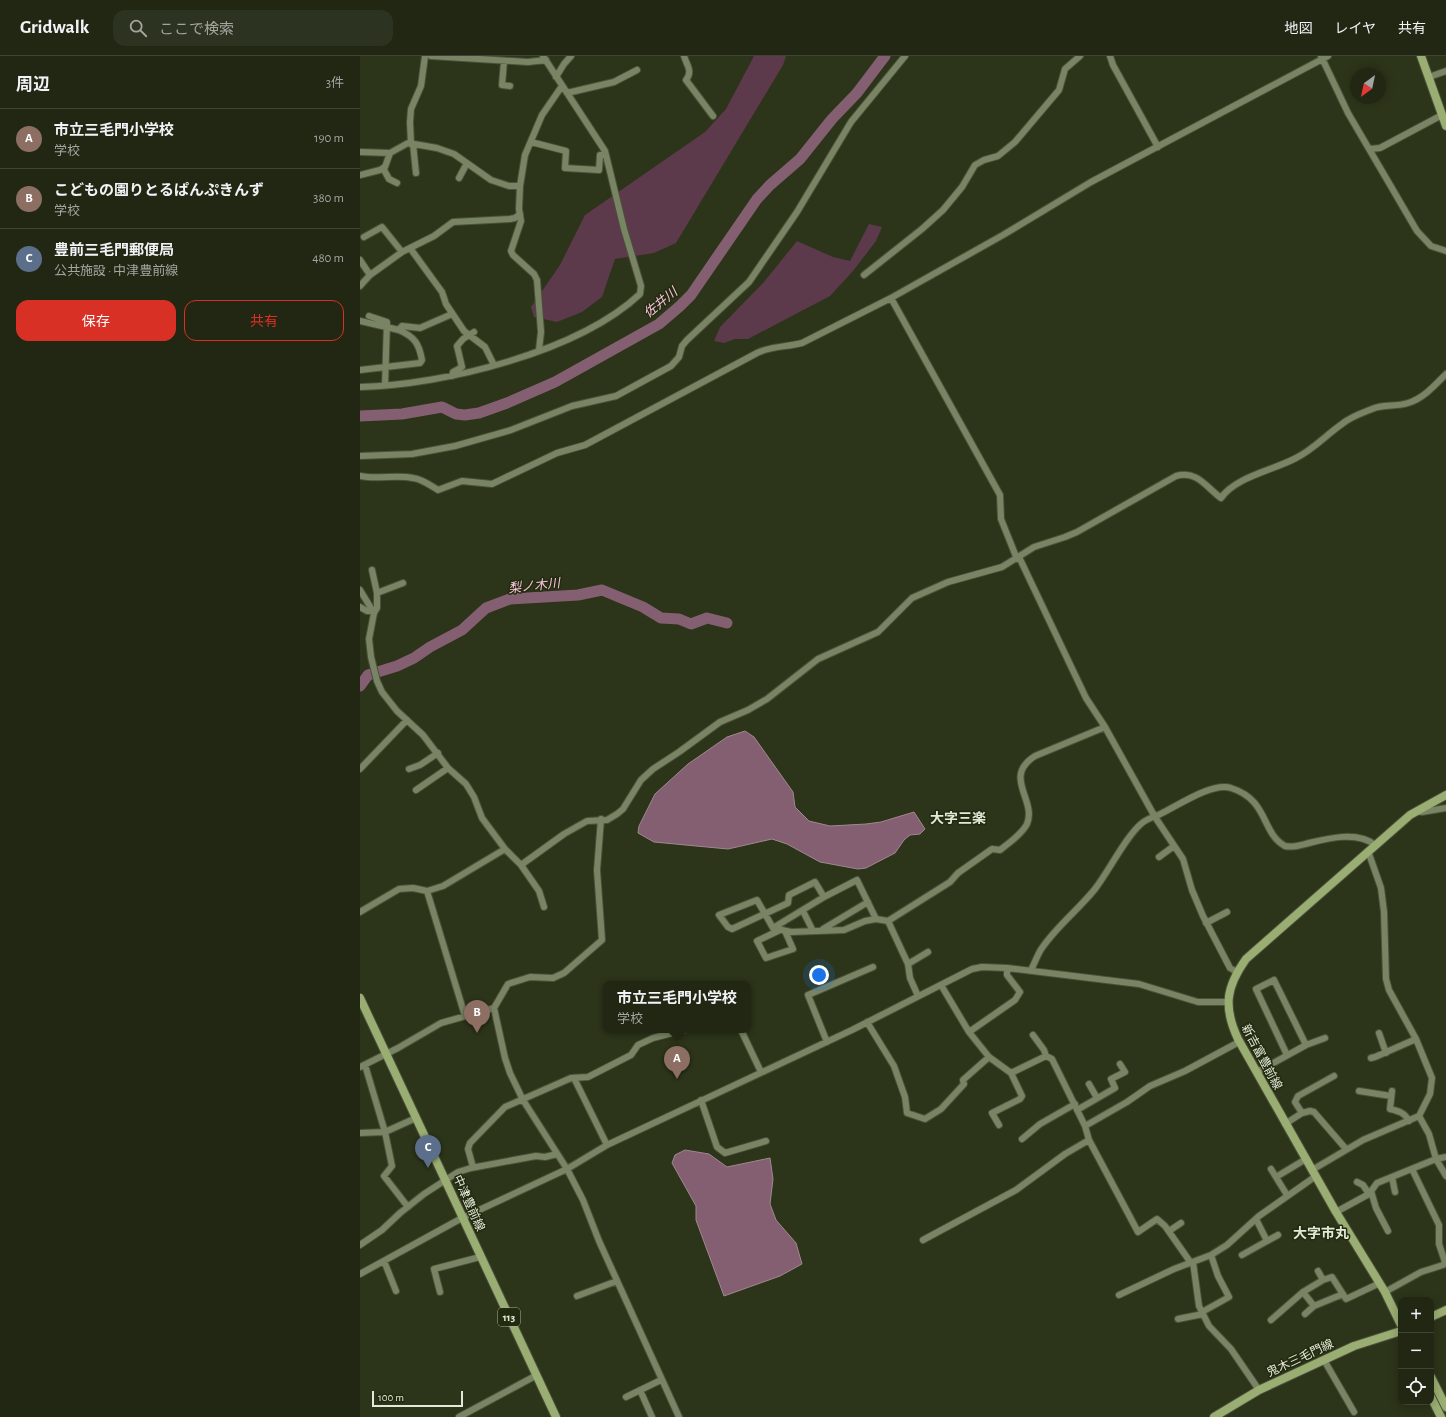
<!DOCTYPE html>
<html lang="ja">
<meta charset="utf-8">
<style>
:root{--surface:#212713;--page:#2d3321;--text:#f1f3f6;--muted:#a2a5a0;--line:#3e4433;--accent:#d93025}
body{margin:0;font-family:"Alegreya Sans","Noto Sans JP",sans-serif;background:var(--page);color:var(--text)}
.controls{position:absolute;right:12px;bottom:12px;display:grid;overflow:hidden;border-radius:8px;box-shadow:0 2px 10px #0003}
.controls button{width:36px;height:36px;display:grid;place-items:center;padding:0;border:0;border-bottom:1px solid var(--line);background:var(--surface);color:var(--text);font:20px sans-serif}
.compass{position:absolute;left:990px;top:12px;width:36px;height:36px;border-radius:50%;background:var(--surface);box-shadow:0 2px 10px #0003;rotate:213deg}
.scale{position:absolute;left:12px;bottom:10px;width:91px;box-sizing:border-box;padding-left:4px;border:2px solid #e3e9d8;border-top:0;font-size:11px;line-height:14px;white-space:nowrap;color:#e3e9d8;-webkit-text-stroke:3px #222a0f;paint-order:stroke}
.you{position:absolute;left:459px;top:919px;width:14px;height:14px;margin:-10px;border:3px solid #fff;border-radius:50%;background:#1a73e8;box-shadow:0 0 0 6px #1a73e833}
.badge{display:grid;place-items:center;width:26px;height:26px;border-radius:50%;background:var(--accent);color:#fff;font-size:13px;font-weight:700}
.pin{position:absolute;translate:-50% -33px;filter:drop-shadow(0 1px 2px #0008)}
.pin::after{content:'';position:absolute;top:21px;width:14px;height:12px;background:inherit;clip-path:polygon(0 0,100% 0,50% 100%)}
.popup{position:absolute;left:243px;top:925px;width:148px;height:52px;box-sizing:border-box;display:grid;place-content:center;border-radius:8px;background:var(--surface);filter:drop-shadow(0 1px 3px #0005);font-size:13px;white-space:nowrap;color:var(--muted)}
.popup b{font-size:15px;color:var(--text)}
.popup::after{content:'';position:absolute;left:50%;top:100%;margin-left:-8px;border:8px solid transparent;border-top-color:var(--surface)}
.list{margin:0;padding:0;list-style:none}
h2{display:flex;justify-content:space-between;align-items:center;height:52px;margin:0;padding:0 16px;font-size:17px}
h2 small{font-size:13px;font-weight:400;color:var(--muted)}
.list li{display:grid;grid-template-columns:26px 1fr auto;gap:12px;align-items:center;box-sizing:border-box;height:60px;padding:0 16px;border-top:1px solid var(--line)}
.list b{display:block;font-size:15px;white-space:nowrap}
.list p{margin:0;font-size:13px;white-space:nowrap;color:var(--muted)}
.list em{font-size:13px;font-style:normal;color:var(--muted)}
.actions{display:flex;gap:8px;padding:12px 16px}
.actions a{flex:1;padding:9px 0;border:1px solid var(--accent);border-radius:12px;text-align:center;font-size:14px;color:var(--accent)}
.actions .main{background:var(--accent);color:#fff}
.icon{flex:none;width:22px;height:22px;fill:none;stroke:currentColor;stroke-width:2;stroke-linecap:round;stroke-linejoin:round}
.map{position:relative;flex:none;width:1086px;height:1361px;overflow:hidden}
header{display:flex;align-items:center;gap:24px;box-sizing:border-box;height:56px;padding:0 20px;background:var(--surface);border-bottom:1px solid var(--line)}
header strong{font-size:19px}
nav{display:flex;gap:22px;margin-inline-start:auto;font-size:14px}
.search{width:280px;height:36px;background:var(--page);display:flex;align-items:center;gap:10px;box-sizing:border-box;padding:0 14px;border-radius:12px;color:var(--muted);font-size:15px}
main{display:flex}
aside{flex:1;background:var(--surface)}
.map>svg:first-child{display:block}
.green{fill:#5c3a4b}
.water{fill:#845e71;stroke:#a08890}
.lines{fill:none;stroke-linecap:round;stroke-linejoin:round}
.river{stroke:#845e71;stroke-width:11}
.minor-casing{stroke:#4b513a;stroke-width:8}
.major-casing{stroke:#4b513a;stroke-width:10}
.minor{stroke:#798465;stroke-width:6}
.major{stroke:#9aad72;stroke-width:8}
.labels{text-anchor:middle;stroke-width:3;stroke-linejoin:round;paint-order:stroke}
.shield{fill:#222a0f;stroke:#a9b09c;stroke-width:1}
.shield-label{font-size:11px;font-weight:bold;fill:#e3e9d8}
.street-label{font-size:12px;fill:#e3e9d8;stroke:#222a0f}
.water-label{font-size:13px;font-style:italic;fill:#f9c4dd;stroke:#222a0f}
.quarter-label{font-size:14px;font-weight:bold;fill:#e3e9d8;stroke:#222a0f}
</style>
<header>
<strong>Gridwalk</strong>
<div class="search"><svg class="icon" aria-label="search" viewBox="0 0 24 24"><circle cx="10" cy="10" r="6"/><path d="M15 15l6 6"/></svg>ここで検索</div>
<nav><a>地図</a><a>レイヤ</a><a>共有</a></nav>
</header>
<main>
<aside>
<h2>周辺<small>3件</small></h2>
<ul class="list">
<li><span class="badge" style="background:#8d6e63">A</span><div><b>市立三毛門小学校</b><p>学校</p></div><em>190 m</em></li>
<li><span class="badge" style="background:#8d6e63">B</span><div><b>こどもの園りとるぱんぷきんず</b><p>学校</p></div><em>380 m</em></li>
<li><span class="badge" style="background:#5c6f8a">C</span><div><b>豊前三毛門郵便局</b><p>公共施設 · 中津豊前線</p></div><em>480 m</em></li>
</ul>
<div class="actions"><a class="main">保存</a><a>共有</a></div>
</aside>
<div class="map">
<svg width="1086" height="1361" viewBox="0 0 1086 1361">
<rect width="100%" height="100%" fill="#2c3419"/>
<path class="green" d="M 394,0 L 426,0 L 423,9 L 316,187 L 294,197 L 255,203 L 242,241 L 222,256 L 197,266 L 174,261 L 171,251 L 200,209 L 225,159 L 345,76 L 366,53 Z
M 509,168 L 522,171 L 516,185 L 493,215 L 470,240 L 388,283 L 375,283 L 364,287 L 354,285 L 360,271 L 404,226 L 437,185 L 473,201 L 490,205 Z"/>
<path class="water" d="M 385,675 L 394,681 L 433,736 L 435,751 L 449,765 L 470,770 L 506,768 L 521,766 L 554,756 L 565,773 L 560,778 L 550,779 L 544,784 L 535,797 L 506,812 L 498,813 L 460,806 L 427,788 L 412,783 L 368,793 L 294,786 L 278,777 L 279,770 L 295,738 L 328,708 L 367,681 Z
M 325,1094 L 349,1098 L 367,1111 L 410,1102 L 413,1123 L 410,1148 L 416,1164 L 436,1187 L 442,1208 L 420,1220 L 364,1240 L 336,1164 L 336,1150 L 312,1107 L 315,1099 Z"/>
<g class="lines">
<path class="river" d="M 0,360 L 42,358 L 82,351 L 96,358 L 105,359 L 119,357 L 147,347 L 195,326 L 299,268 L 320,250 L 331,239 L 397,143 L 410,129 L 440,103 L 472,63 L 497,37 L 525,0
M 0,630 L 8,619 L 37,610 L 54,602 L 70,591 L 102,574 L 126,552 L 150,543 L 218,539 L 242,534 L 283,551 L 301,562 L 319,563 L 331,568 L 347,562 L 367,567"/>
<defs>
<path id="minor" d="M 71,0 L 168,6 L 186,4
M 324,0 C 327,10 333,15 326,24 L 353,60
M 750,0 L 753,9 L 798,91
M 961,0 L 988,57 L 1057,175 L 1071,190 L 1086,195
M 144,5 L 142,29 L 150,30
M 196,21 L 204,8 L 211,0
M 1069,21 L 1086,15
M 207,37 L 254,26 L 277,14
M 171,86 L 206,95 L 205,112 L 239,114 L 240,99 L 246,99
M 51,88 L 50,66 L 51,53 L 61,30 L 65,0
M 53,88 L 56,117
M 1010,93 L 1020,92 L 1082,59
M 0,96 L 30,97 L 48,87 L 77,92 L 94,98 L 131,124 L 149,130 L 160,130
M 23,112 L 29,123 L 37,127
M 0,119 L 20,114 L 25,111 L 30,97
M 99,122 L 107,107
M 4,181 L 22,171 L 42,196 L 10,219
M 50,192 L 82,236 L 86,248 L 104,275 L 125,291 L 134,309
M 42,196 L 74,180 L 93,166 L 150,163 L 155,162 L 160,158
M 0,204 L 10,219 L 0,230
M 504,219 L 562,173 L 583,154 L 602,131 L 615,109 L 624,104 L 638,100 L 655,86 L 699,34 L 705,13 L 720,0
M 531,242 L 640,439 L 641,463 L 657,503
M 9,260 L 27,266 L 25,329
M 0,265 L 39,274 L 42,270 L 60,272 L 92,258
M 179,294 L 181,276 L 177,224 L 174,218 L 153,199 L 151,195 L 161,165 L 159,153 L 160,130 L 165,99 L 182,59 L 202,30
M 0,314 L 60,307 L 62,304 C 59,288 55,281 39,274
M 92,320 L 93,316 L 102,311 L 97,290 L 103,283 L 114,276
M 0,331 C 84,329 218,296 280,238 L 281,230 L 264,173 L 245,95 L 183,0
M 0,400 L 52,398 L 95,390 L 151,374 L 212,350 L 256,340 L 311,310 L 319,301 L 322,290 L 327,284 L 389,226 L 437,156 L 491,66 L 545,0
M 0,420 C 18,424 35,418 53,422 C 62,423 70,429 78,434 L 102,425 L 132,428 L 197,397 L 225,389 L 397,297 C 411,290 427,291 442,287 L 531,242 L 643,179 L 731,126 L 968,0
M 659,501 L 726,642 L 745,671 L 795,761 L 823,803 L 832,834 L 843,860 L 870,912 L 877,916
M 12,514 L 17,537
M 0,534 L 14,557 L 9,583 L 11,601 L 17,625 L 22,636 L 37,655 L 63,679 L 88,712 L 106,728 L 114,741 L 122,762 L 145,793 L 161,809 L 204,778 L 227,765 L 247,764 L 257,758 L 263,753 L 281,724 L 293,713 L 319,696 L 360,666 L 388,654 L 407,643 L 458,603 L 518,576 L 552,542 L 588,526 L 642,511 L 674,491 L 705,481 L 717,476 L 816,420 C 837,414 846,431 861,442 C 875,421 914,414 936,402 C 954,393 966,379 982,368 C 990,361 1002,357 1012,353 C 1023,348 1036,351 1048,347 C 1064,342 1075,329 1086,318
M 0,551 L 7,555 L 13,555
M 14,557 L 17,552 L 17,537 L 43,527
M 0,713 L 47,664
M 49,713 L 60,709 L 78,697
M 56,734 L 88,712
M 1057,755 L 1062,756 L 1086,752
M 241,763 L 237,814 L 242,884 L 204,917 L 193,922 L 170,921 L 148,928 L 134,952 L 145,1002 L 150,1017 L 163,1044 L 207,1113 L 223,1144 L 239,1185 L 319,1361
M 799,801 L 814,790
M 161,809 L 179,835 L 184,851
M 67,835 L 105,960
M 464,841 L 455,826 L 429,839 L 428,847 L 372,873 L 368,871 L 359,859 L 397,844 L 413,872 L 431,876 L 484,874 L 505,865 L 516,863 L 528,865 L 590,826 L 598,817 L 632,793 L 640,794 C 649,787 662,778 667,768 C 677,744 642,721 675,700 L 745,671
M 443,855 L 453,875
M 0,856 L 39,833 L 53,832 L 67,835 L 83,830 L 145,793
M 528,865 L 548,908 L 550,922 L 558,940
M 846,867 L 867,856
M 413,872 L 464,841 L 497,824 L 516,863
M 463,873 L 508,846
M 420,874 L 397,885 L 406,902 L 433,893 L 425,875
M 548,908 L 568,896
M 671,914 C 675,907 677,899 682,892 C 697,870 718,854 735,833 C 749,815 766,780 782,767 C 787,763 790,762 796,760 C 813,753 852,725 871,732 C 909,744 901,777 925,790 C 933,792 941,789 949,787 C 969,782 998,775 1015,789
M 581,929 L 609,976 L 629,1001 L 651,1017 L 662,1040 L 660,1043 L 632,1057 L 639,1069
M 507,966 L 534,1010 L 545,1041 L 547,1057 L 565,1063 L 581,1053 L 604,1028 L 603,1024 L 629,1001
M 381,974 L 401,1016
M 609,976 L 655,944 L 660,936 L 647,919 L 647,912
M 1019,977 L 1026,997
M 673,979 L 684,994 L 686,1000
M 467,986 L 448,939 L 513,911
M 927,999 L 896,933 L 914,924 L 946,989
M 1011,1002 L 1015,1001 L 1056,983
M 5,1009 L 25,1076 L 32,1110 L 24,1120 L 48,1151
M 0,1011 L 38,992 L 81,967 L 134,952
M 897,1016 L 946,989 L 965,982
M 651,1017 L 686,1000 L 692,1003 L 725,1070
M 214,1022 L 247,1089
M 729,1028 L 737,1042
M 999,1035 L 1031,1040
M 1032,1035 L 1030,1053 C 1039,1055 1045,1057 1049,1065
M 341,1044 L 357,1091 L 365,1097 L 406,1085
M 717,1054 L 755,1032 L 751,1023 L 765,1016 L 760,1008
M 942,1057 L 950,1055 L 954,1056 L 986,1093
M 925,1068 L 942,1057 L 935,1046 L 938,1040 L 974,1020
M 0,1077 L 25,1076 L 56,1062
M 662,1083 L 680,1068 L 715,1048
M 1086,1101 L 1076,1103 L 1086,1120
M 113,1111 L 108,1093 L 110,1087 L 145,1051 L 211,1022 L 228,1021 L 271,999 L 278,989 L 293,982 L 324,974
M 911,1113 L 927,1139
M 952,1114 L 1003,1084 L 1059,1060
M 916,1121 L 946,1103
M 1032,1121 L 1035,1136
M 997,1126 L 1003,1129 L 1009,1138
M 1011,1135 L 1016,1152 L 1028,1175
M 976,1156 L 1009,1138 L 1017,1127 L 1076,1103 L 1069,1078 L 1059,1060 L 1070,1038 L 1072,1022 L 1056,983 L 1029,934 L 1026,923 L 1024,856 L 1021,832 L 1008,795
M 809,1175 L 821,1167
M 563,1184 L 656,1134 L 705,1098 L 729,1084
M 907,1185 L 918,1179
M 0,1189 L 22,1174 L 40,1157 L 64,1138 L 98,1116 L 111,1112 L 176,1100 L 185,1101 L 197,1098
M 882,1199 L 907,1185 L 896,1163
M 24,1205 L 36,1235
M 833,1206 L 839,1250 L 849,1270 L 871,1293 L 899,1334
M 831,1207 L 805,1170 L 797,1163 L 778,1176 L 729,1084 L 725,1070 L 767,1046 L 790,1030 L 825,1015 L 879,986
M 958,1215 L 963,1224 L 972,1221 L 986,1243 L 1020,1227
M 0,1218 L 102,1162 L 207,1113 L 247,1089 L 492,974 L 612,913 L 622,911 L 647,912 L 779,928 L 838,946 L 867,946
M 80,1236 L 74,1213 L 120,1201
M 943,1236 L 963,1224
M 1025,1236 L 1061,1216 L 1083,1209 L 1085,1206 L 1079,1188 L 1079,1169 L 1052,1113
M 759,1239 L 814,1213 L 851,1199 L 867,1189 L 899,1160 L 956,1120
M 217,1240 L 257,1225
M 842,1256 L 869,1241 L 858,1220 L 851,1199
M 945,1258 L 954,1250
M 818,1263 L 843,1258
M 911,1264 L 943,1236 L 954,1250 L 983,1238
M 964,1304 L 994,1356
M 280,1334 L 292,1361
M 266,1341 L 301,1324
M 99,1361 L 177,1319"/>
<path id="major" d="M 1061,0 L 1086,70
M 0,942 L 196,1361
M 1071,1261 L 1086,1254
M 1041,1269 L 1025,1236 L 976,1156 L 878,983 C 863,951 866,931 886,903 L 1050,759 L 1086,739
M 1071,1321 L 1086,1351
M 1071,1341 L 1081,1361
M 854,1361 L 899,1334 L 994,1290 L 1041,1275"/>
</defs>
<use href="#minor" class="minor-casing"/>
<use href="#major" class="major-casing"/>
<use href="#minor" class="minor"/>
<use href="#major" class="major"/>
</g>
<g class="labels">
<rect class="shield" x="138" y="1252" width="22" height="18" rx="3"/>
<g class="shield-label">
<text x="149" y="1265">113</text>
</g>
<g class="street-label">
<text transform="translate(902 1001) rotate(62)" y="4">新吉富豊前線</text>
<text transform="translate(109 1147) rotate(66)" y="4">中津豊前線</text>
<text transform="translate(940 1302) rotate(-25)" y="4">鬼木三毛門線</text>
</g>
<g class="water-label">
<text transform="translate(300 246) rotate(-40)" y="5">佐井川</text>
<text transform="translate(174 529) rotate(-6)" y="5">梨ノ木川</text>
</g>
<g class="quarter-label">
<text x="598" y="767">大字三楽</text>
<text x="961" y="1182">大字市丸</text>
</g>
</g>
</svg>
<div class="controls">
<button>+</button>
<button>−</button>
<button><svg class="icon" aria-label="locate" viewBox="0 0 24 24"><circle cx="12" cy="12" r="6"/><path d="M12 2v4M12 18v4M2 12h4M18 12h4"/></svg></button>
</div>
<svg class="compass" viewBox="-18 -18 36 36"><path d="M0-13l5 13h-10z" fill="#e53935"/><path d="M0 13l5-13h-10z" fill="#a2a5a0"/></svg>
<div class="scale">100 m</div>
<div class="you"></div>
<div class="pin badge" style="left:317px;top:1023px;background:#8d6e63">A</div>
<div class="popup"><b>市立三毛門小学校</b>学校</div>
<div class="pin badge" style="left:117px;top:977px;background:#8d6e63">B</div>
<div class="pin badge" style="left:68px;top:1112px;background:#5c6f8a">C</div>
</div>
</main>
